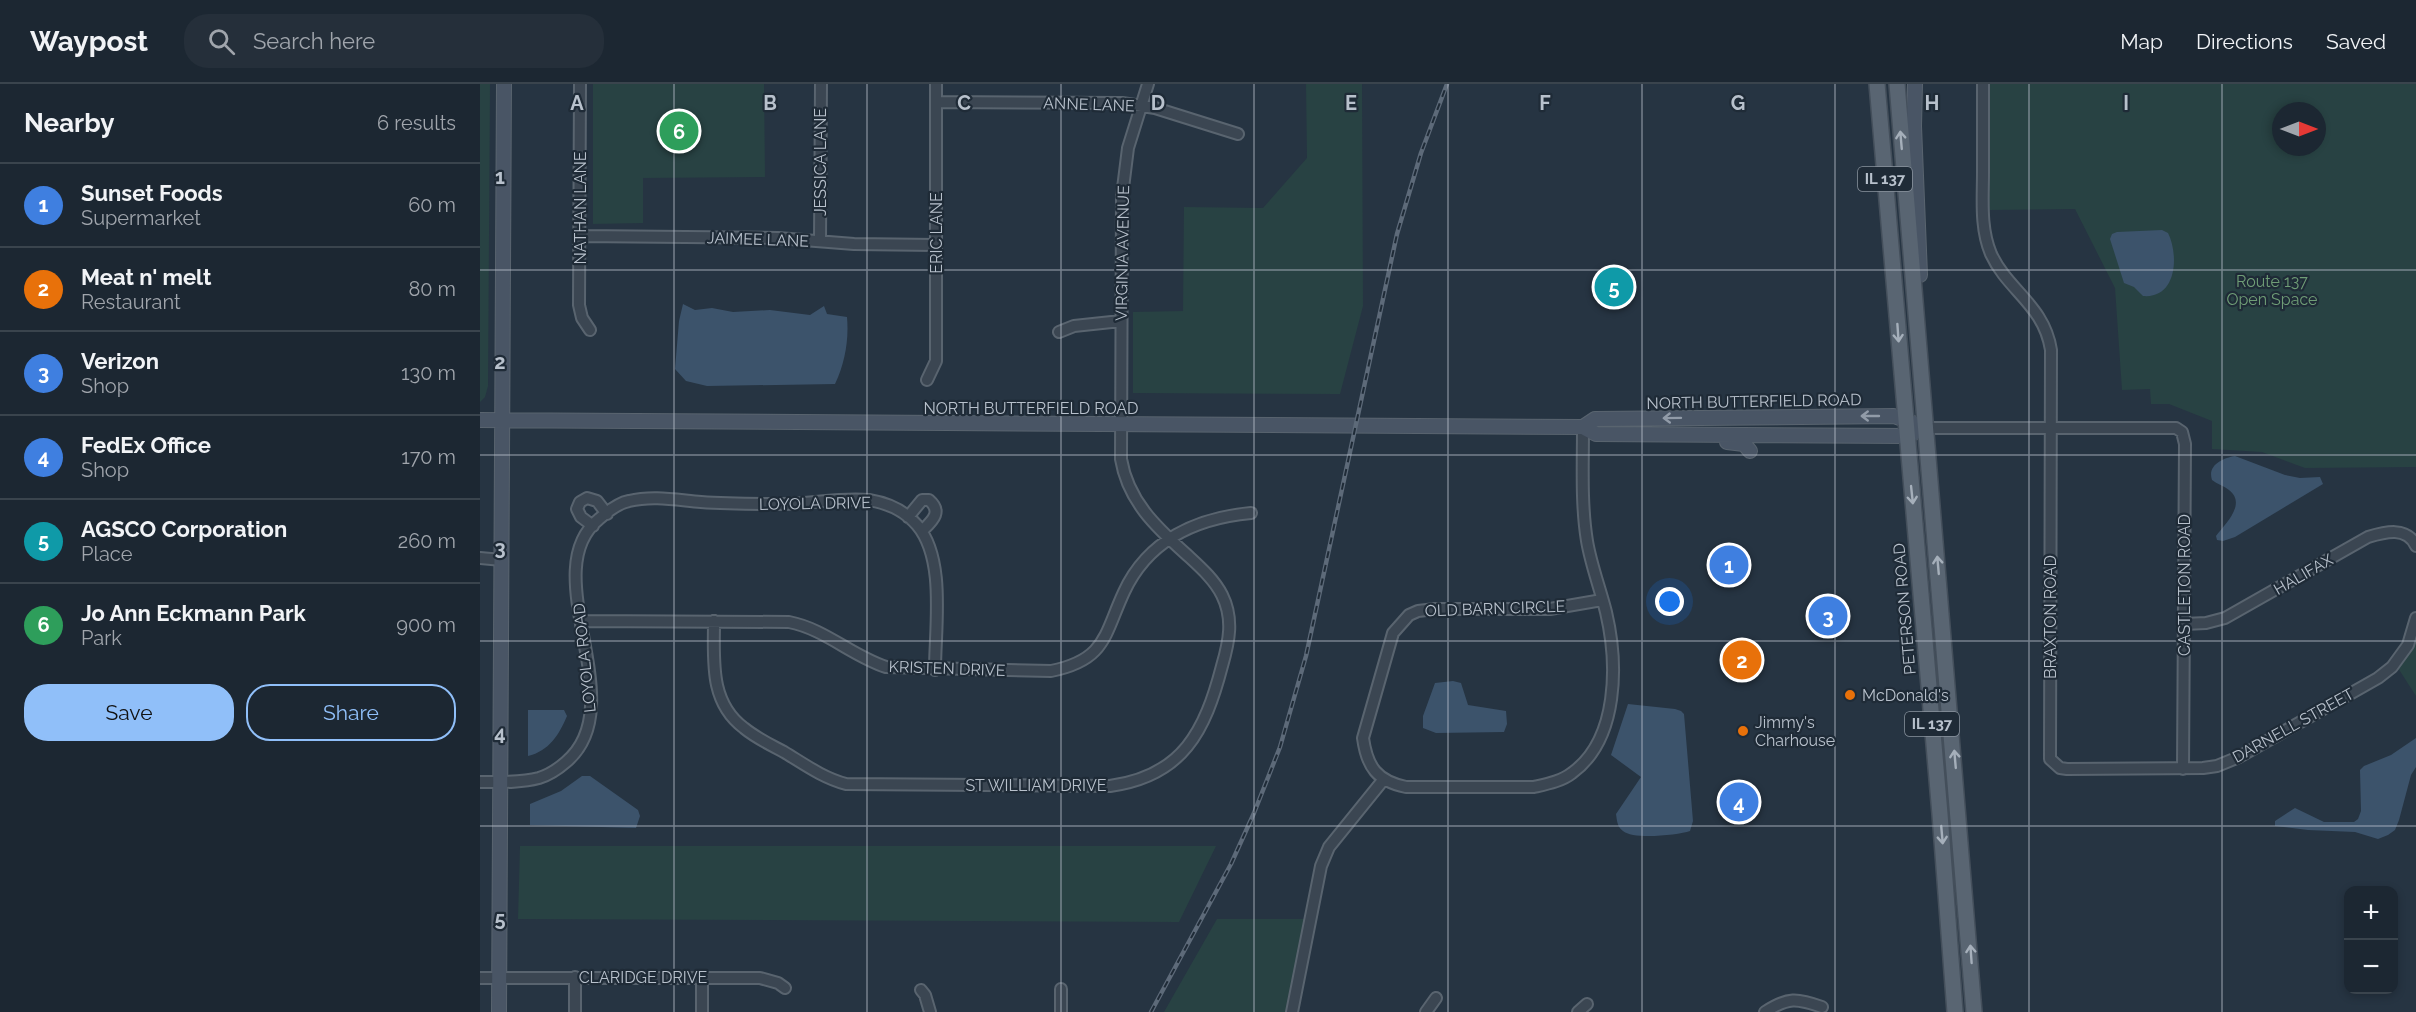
<!DOCTYPE html>
<meta charset="utf-8">
<style>
:root{--surface:#1c2732;--page:#252f3a;--text:#f1f3f6;--muted:#a0a5ac;--line:#3a444d;--accent:#90bff9}
body{margin:0;font-family:Raleway,sans-serif;background:var(--page);color:var(--text)}
.controls{position:absolute;right:18px;bottom:18px;display:grid;overflow:hidden;border-radius:12px;box-shadow:0 3px 9px #0003}
.controls button{width:54px;height:54px;display:grid;place-items:center;padding:0;border:0;border-bottom:2px solid var(--line);background:var(--surface);color:var(--text);font:30px sans-serif}
.compass{position:absolute;left:1792px;top:18px;width:54px;height:54px;border-radius:50%;background:var(--surface);box-shadow:0 3px 9px #0003;rotate:90deg}
.you{position:absolute;left:1190px;top:518px;width:21px;height:21px;margin:-15px;border:4px solid #fff;border-radius:50%;background:#1a73e8;box-shadow:0 0 0 9px #1a73e833}
.badge{display:grid;place-items:center;width:39px;height:39px;border-radius:50%;background:var(--accent);color:#fff;font-size:20px;font-weight:700}
.pin{position:absolute;translate:-50% -50%;border:3px solid #fff;box-shadow:0 2px 6px #0006}
.list{margin:0;padding:0;list-style:none}
h2{display:flex;justify-content:space-between;align-items:center;height:78px;margin:0;padding:0 24px;font-size:26px}
h2 small{font-size:20px;font-weight:400;color:var(--muted)}
.list li{display:grid;grid-template-columns:39px 1fr auto;gap:18px;align-items:center;box-sizing:border-box;height:84px;padding:0 24px;border-top:2px solid var(--line)}
.list b{display:block;font-size:22px;white-space:nowrap}
.list p{margin:0;font-size:20px;white-space:nowrap;color:var(--muted)}
.list em{font-size:20px;font-style:normal;color:var(--muted)}
.actions{display:flex;gap:12px;padding:18px 24px}
.actions a{flex:1;padding:14px 0;border:2px solid var(--accent);border-radius:24px;text-align:center;font-size:21px;color:var(--accent)}
.actions .main{background:var(--accent);color:#111}
.icon{flex:none;width:33px;height:33px;fill:none;stroke:currentColor;stroke-width:2;stroke-linecap:round;stroke-linejoin:round}
.map{position:relative;flex:none;width:1936px;height:928px;overflow:hidden}
header{display:flex;align-items:center;gap:36px;box-sizing:border-box;height:84px;padding:0 30px;background:var(--surface);border-bottom:2px solid var(--line)}
header strong{font-size:28px}
nav{display:flex;gap:33px;margin-inline-start:auto;font-size:21px}
.search{width:420px;height:54px;background:var(--page);display:flex;align-items:center;gap:15px;box-sizing:border-box;padding:0 21px;border-radius:24px;color:var(--muted);font-size:22px}
main{display:flex}
aside{flex:1;background:var(--surface)}
.map>svg:first-child{display:block}
.green{fill:#284243;fill-rule:evenodd}
.water{fill:#3c536b}
.lines{fill:none;stroke-linecap:round;stroke-linejoin:round}
.street-casing{stroke:#59646f;stroke-width:14}
.secondary-casing{stroke:#59646f;stroke-width:16}
.primary-casing{stroke:#444f5b;stroke-width:18}
.street{stroke:#3b4652;stroke-width:10}
.secondary{stroke:#495565;stroke-width:14}
.primary{stroke:#596572;stroke-width:15}
.rail-casing{stroke:#5d6a79;stroke-width:4.5}
.rail{stroke:#1f2b37;stroke-width:2;stroke-dasharray:7;stroke-linecap:butt}
.oneway{stroke:#a5afba}
.oneway2{stroke:#919ba8}
.grid{fill:none;stroke:#b8c1cc;stroke-width:1.5;stroke-opacity:0.55}
.food-dot{fill:#e8710a;stroke:#1f2b37;stroke-width:2}
.labels{text-anchor:middle;stroke-width:4.5;stroke-linejoin:round;paint-order:stroke}
.shield{fill:#1f2b37;stroke:#8a949f;stroke-width:1.5}
.shield-label{font-size:15px;font-weight:bold;fill:#b8c1cc}
.street-label{font-size:16px;fill:#b8c1cc;stroke:#1f2b37}
.park-label{font-size:16px;fill:#6f9d76;stroke:#1f2b37}
.poi-label{font-size:16px;fill:#b8c1cc;stroke:#1f2b37;text-anchor:start}
.grid-label{font-size:20px;text-anchor:middle;font-weight:bold;fill:#b8c1cc;stroke:#1f2b37;stroke-width:4.5;stroke-linejoin:round;paint-order:stroke}
</style>
<header>
<strong>Waypost</strong>
<div class="search"><svg class="icon" aria-label="search" viewBox="0 0 24 24"><circle cx="10" cy="10" r="6"/><path d="M15 15l6 6"/></svg>Search here</div>
<nav><a>Map</a><a>Directions</a><a>Saved</a></nav>
</header>
<main>
<aside>
<h2>Nearby<small>6 results</small></h2>
<ul class="list">
<li><span class="badge" style="background:#3f7fe0">1</span><div><b>Sunset Foods</b><p>Supermarket</p></div><em>60 m</em></li>
<li><span class="badge" style="background:#e8710a">2</span><div><b>Meat n' melt</b><p>Restaurant</p></div><em>80 m</em></li>
<li><span class="badge" style="background:#3f7fe0">3</span><div><b>Verizon</b><p>Shop</p></div><em>130 m</em></li>
<li><span class="badge" style="background:#3f7fe0">4</span><div><b>FedEx Office</b><p>Shop</p></div><em>170 m</em></li>
<li><span class="badge" style="background:#0f9aa8">5</span><div><b>AGSCO Corporation</b><p>Place</p></div><em>260 m</em></li>
<li><span class="badge" style="background:#2e9e5b">6</span><div><b>Jo Ann Eckmann Park</b><p>Park</p></div><em>900 m</em></li>
</ul>
<div class="actions"><a class="main">Save</a><a>Share</a></div>
</aside>
<div class="map">
<svg width="1936" height="928" viewBox="0 0 1936 928">
<rect width="100%" height="100%" fill="#263442"/>
<path class="green" d="M 0,0 L 10,0 L 8,302 L 5,313 L 0,318 Z
M 113,0 L 284,0 L 285,93 L 163,94 L 163,139 L 113,140 Z
M 826,0 L 882,0 L 883,222 L 860,310 L 653,309 L 653,228 L 703,227 L 704,123 L 783,124 L 827,74 Z
M 1510,0 L 1936,0 L 1936,383 L 1825,384 L 1782,368 L 1732,365 L 1732,337 L 1689,320 L 1671,320 L 1670,305 L 1642,306 L 1635,204 L 1595,125 L 1509,126 ZM 1801,27 L 1837,27 L 1837,63 L 1801,63 Z
M 1936,557 L 1936,612 L 1918,584 Z
M 40,762 L 736,762 L 699,838 L 38,835 Z
M 737,835 L 826,835 L 808,928 L 684,928 Z"/>
<path class="water" d="M 1682,146 L 1688,149 C 1699,171 1697,215 1663,212 L 1654,203 L 1644,199 L 1630,155 L 1632,150 L 1637,148 Z
M 203,220 L 215,226 L 232,224 L 253,228 L 290,226 L 330,231 L 344,222 L 347,230 L 367,233 C 369,256 365,279 355,300 L 227,302 L 206,297 L 195,285 L 199,237 Z
M 1755,372 L 1805,391 L 1820,394 L 1840,393 L 1843,400 L 1755,453 L 1743,457 L 1737,456 L 1736,452 C 1745,440 1767,420 1749,406 C 1744,402 1737,400 1732,396 C 1727,381 1743,374 1755,372 Z
M 973,597 L 981,599 L 988,621 L 1026,627 L 1027,640 L 1024,648 L 956,649 L 943,644 L 943,632 L 955,599 Z
M 1148,620 L 1195,625 L 1201,627 L 1204,630 L 1213,737 L 1210,747 C 1198,751 1153,756 1143,747 C 1137,743 1137,736 1136,730 L 1161,693 L 1131,671 Z
M 48,626 L 84,626 L 87,632 C 79,651 69,667 48,672 Z
M 1936,654 L 1936,683 L 1931,691 L 1919,736 L 1915,746 L 1908,751 L 1898,755 L 1875,748 L 1828,746 L 1795,742 L 1795,737 L 1815,724 L 1844,738 L 1874,738 L 1878,735 L 1881,727 L 1880,686 L 1884,682 L 1911,671 Z
M 102,692 L 110,692 L 158,726 L 160,732 L 156,744 L 50,741 L 50,720 L 81,707 Z"/>
<g class="lines">
<defs>
<path id="street" d="M 100,0 L 99,221 L 102,234 L 110,246
M 1503,0 C 1503,29 1503,58 1503,88 C 1503,115 1500,144 1511,170 C 1528,207 1564,221 1571,266 L 1570,675 L 1580,684 L 1587,685 L 1723,684 L 1737,682 L 1759,673 L 1898,594 L 1912,583 L 1928,561 L 1936,534
M 456,18 L 642,19 L 675,24 L 758,50
M 100,152 L 298,154 L 374,160 L 456,161
M 340,157 L 341,0
M 579,248 L 594,242 L 641,237
M 447,296 L 456,277 L 456,0
M 1103,343 C 1103,381 1101,420 1107,457 C 1111,481 1120,504 1126,528 C 1138,579 1139,655 1092,689 C 1082,697 1067,700 1054,703 L 926,703 C 897,697 887,683 883,654 L 913,549 L 929,531 L 938,527 L 955,525 L 1070,525 L 1122,516
M 1446,344 L 1696,344 L 1702,348 L 1705,360 L 1703,685
M 428,433 L 442,416 L 449,416 C 463,428 452,437 442,447
M 113,442 L 101,433 L 97,425 L 100,418 L 107,414 L 117,417 L 127,430
M 0,474 L 22,476
M 101,537 L 309,538 C 345,545 372,572 406,583 L 571,587 C 626,576 624,551 644,508 C 668,456 717,434 771,429
M 234,537 C 234,576 229,618 264,644 C 276,654 291,661 304,668 C 324,680 343,694 366,700 L 630,702 C 703,692 725,647 742,582 C 749,558 754,535 742,511 C 734,495 720,483 706,470 C 676,443 648,417 641,375 L 642,112 L 648,64 L 668,0
M 1704,540 L 1726,539 L 1745,534 L 1888,453 C 1905,448 1927,442 1936,462
M 0,698 C 19,698 40,699 59,694 C 69,691 78,685 86,678 C 155,620 53,488 119,435 C 127,428 138,419 149,417 C 173,411 197,416 221,418 C 249,420 276,420 303,420 C 331,420 361,413 389,416 C 407,419 425,427 437,441 C 466,475 455,543 455,586
M 0,894 L 280,894 L 298,899 L 305,904
M 441,906 L 445,911 L 450,928
M 95,928 L 95,893
M 222,928 L 222,893
M 581,928 L 581,905
M 812,928 L 841,782 L 849,763 L 904,695
M 946,928 L 956,914
M 1098,928 L 1107,920
M 1285,928 C 1308,913 1317,914 1342,923"/>
<path id="secondary" d="M 1435,0 L 1434,42 L 1440,191
M 0,336 L 1103,343 L 1116,350 L 1426,352 L 1446,344
M 1103,343 L 1115,335 L 1414,332 L 1436,340
M 1247,358 L 1264,360 L 1270,367
M 19,928 L 24,0"/>
<path id="primary" d="M 1397,0 L 1460,730 L 1475,928
M 1417,0 L 1494,928"/>
</defs>
<use href="#street" class="street-casing"/>
<use href="#secondary" class="secondary-casing"/>
<use href="#primary" class="primary-casing"/>
<use href="#street" class="street"/>
<use href="#secondary" class="secondary"/>
<use href="#primary" class="primary"/>
<defs>
<path id="rail" d="M 671,928 L 751,780 L 774,729 L 800,663 L 826,572 L 917,150 L 941,69 L 967,0"/>
</defs>
<use href="#rail" class="rail-casing"/>
<use href="#rail" class="rail"/>
</g>
<defs><path id="oneway-shaft" d="M-6 0H5M1.5-3L5.5 0L1.5 3" fill="none" stroke-width="1.6" stroke-linecap="round" stroke-linejoin="round" transform="scale(1.5)"/></defs>
<g class="oneway">
<use href="#oneway-shaft" transform="translate(1421 56) rotate(-95)"/>
<use href="#oneway-shaft" transform="translate(1418 249) rotate(86)"/>
<use href="#oneway-shaft" transform="translate(1432 411) rotate(84)"/>
<use href="#oneway-shaft" transform="translate(1458 481) rotate(-95)"/>
<use href="#oneway-shaft" transform="translate(1475 675) rotate(-95)"/>
<use href="#oneway-shaft" transform="translate(1462 751) rotate(85)"/>
<use href="#oneway-shaft" transform="translate(1491 870) rotate(-94)"/>
</g>
<g class="oneway2">
<use href="#oneway-shaft" transform="translate(1390 332) rotate(180)"/>
<use href="#oneway-shaft" transform="translate(1192 334) rotate(179)"/>
</g>
<path class="grid" d="M 194,0 L 194,928M 387,0 L 387,928M 581,0 L 581,928M 774,0 L 774,928M 968,0 L 968,928M 1162,0 L 1162,928M 1355,0 L 1355,928M 1549,0 L 1549,928M 1742,0 L 1742,928M 0,186 L 1936,186M 0,371 L 1936,371M 0,557 L 1936,557M 0,742 L 1936,742"/>
<g class="food-dot">
<circle cx="1370" cy="611" r="6"/>
<circle cx="1263" cy="647" r="6"/>
</g>
<g class="labels">
<g class="shield">
<rect x="1378" y="83" width="54" height="24" rx="4.5"/>
<rect x="1425" y="628" width="54" height="24" rx="4.5"/>
</g>
<g class="shield-label">
<text x="1405" y="100">IL 137</text>
<text x="1452" y="645">IL 137</text>
</g>
<g class="street-label">
<text transform="translate(609 20) rotate(2)" y="6">ANNE LANE</text>
<text transform="translate(340 78) rotate(-90)" y="6">JESSICA LANE</text>
<text transform="translate(100 124) rotate(-90)" y="6">NATHAN LANE</text>
<text transform="translate(456 149) rotate(-90)" y="6">ERIC LANE</text>
<text transform="translate(278 155) rotate(2)" y="6">JAIMEE LANE</text>
<text transform="translate(642 169) rotate(-89)" y="6">VIRGINIA AVENUE</text>
<text transform="translate(1274 317) rotate(-1)" y="6">NORTH BUTTERFIELD ROAD</text>
<text x="551" y="330">NORTH BUTTERFIELD ROAD</text>
<text transform="translate(335 419) rotate(-1)" y="6">LOYOLA DRIVE</text>
<text transform="translate(1823 490) rotate(-30)" y="6">HALIFAX</text>
<text transform="translate(1704 501) rotate(-90)" y="6">CASTLETON ROAD</text>
<text transform="translate(1015 524) rotate(-2)" y="6">OLD BARN CIRCLE</text>
<text transform="translate(1424 525) rotate(-95)" y="6">PETERSON ROAD</text>
<text transform="translate(1570 533) rotate(-90)" y="6">BRAXTON ROAD</text>
<text transform="translate(104 574) rotate(-96)" y="6">LOYOLA ROAD</text>
<text transform="translate(467 584) rotate(2)" y="6">KRISTEN DRIVE</text>
<text transform="translate(1813 641) rotate(-29)" y="6">DARNELL STREET</text>
<text x="556" y="707">ST WILLIAM DRIVE</text>
<text x="163" y="899">CLARIDGE DRIVE</text>
</g>
<g class="park-label">
<text x="1792" y="203">Route 137<tspan x="1792" dy="18">Open Space</tspan></text>
</g>
<g class="poi-label">
<text x="1382" y="617">McDonald's</text>
<text x="1275" y="644">Jimmy's<tspan x="1275" dy="18">Charhouse</tspan></text>
</g>
</g>
<g class="grid-label">
<text x="97" y="26">A</text>
<text x="290" y="26">B</text>
<text x="484" y="26">C</text>
<text x="678" y="26">D</text>
<text x="871" y="26">E</text>
<text x="1065" y="26">F</text>
<text x="1258" y="26">G</text>
<text x="1452" y="26">H</text>
<text x="1646" y="26">I</text>
<text x="20" y="100">1</text>
<text x="20" y="285">2</text>
<text x="20" y="471">3</text>
<text x="20" y="656">4</text>
<text x="20" y="842">5</text>
</g>
</svg>
<div class="controls">
<button>+</button>
<button>−</button>
</div>
<svg class="compass" viewBox="-18 -18 36 36"><path d="M0-13l5 13h-10z" fill="#e53935"/><path d="M0 13l5-13h-10z" fill="#a0a5ac"/></svg>
<div class="you"></div>
<div class="pin badge" style="left:1249px;top:481px;background:#3f7fe0">1</div>
<div class="pin badge" style="left:1262px;top:576px;background:#e8710a">2</div>
<div class="pin badge" style="left:1348px;top:532px;background:#3f7fe0">3</div>
<div class="pin badge" style="left:1259px;top:718px;background:#3f7fe0">4</div>
<div class="pin badge" style="left:1134px;top:203px;background:#0f9aa8">5</div>
<div class="pin badge" style="left:199px;top:47px;background:#2e9e5b">6</div>
</div>
</main>
